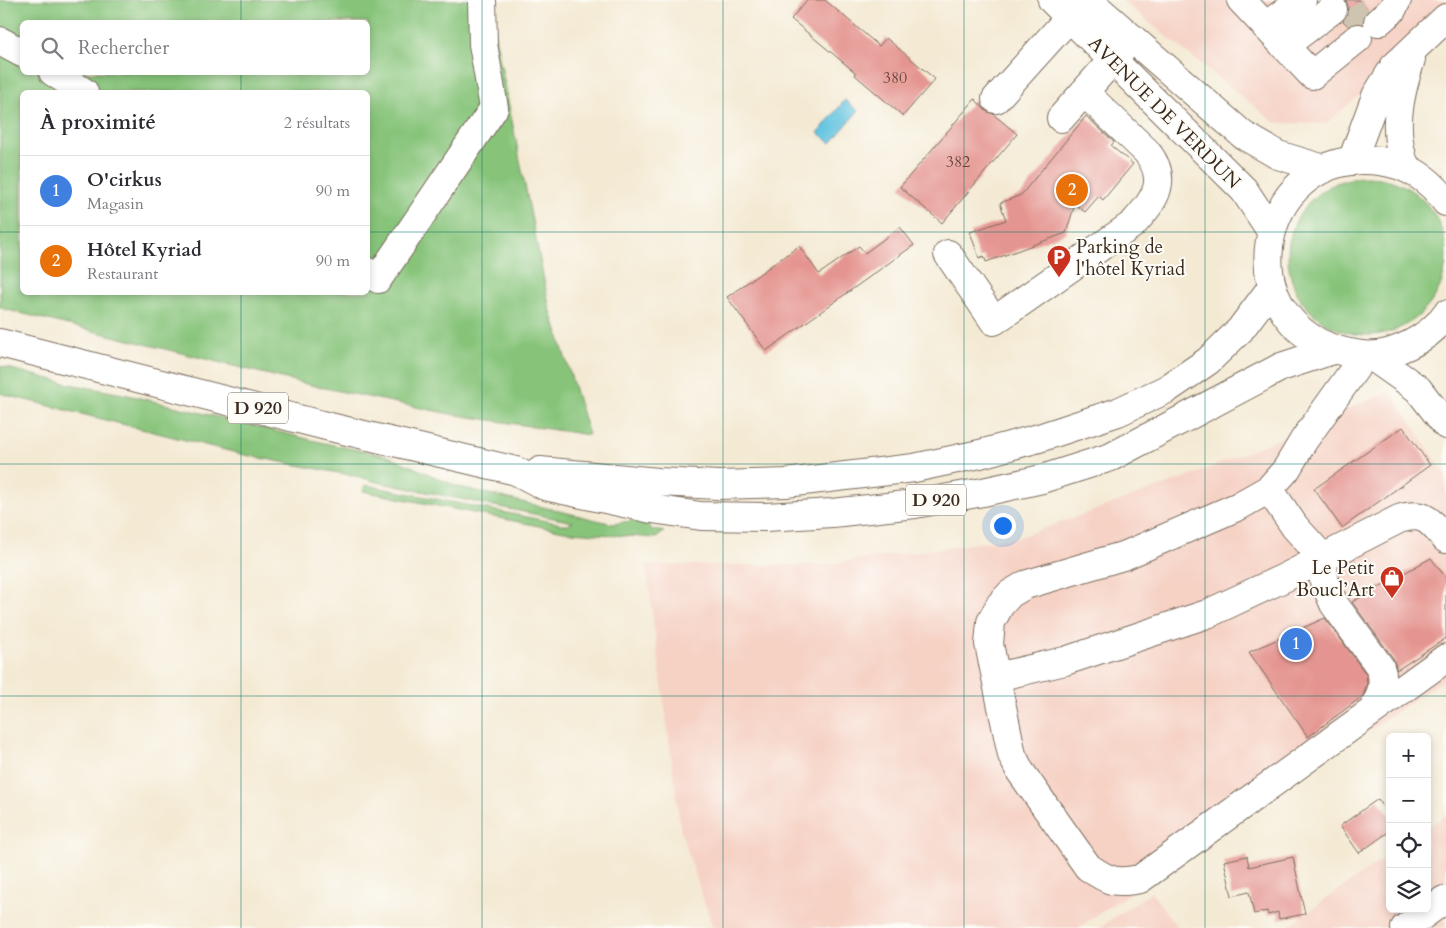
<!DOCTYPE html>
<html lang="fr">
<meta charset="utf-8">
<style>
:root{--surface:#fff;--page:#f2f2f3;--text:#2b2b33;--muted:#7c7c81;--line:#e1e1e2;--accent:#7c3aed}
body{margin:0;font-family:Cardo,serif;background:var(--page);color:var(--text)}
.controls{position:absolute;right:15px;bottom:15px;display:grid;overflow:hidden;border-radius:8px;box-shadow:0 2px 8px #0003}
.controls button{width:45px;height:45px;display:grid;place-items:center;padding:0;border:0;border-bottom:1px solid var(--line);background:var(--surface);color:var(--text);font:25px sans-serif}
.you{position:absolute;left:1002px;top:525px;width:18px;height:18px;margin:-12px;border:4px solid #fff;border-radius:50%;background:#1a73e8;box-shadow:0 0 0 8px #1a73e833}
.badge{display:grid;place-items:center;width:32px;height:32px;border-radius:50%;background:var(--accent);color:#fff;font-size:16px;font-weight:700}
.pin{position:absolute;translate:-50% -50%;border:2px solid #fff;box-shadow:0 1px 5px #0006}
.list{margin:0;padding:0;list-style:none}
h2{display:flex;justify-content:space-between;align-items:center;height:65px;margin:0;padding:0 20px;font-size:21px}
h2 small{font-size:16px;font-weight:400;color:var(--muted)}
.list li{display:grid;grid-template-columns:32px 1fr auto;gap:15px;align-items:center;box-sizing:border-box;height:70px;padding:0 20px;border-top:1px solid var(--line)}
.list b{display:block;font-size:19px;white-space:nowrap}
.list p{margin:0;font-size:16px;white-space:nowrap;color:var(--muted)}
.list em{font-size:16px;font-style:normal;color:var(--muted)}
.icon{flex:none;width:28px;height:28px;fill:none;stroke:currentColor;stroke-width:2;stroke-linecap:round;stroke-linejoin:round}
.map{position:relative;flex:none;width:1446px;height:928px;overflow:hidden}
.search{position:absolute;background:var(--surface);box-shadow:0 2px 8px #0003;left:20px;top:20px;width:350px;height:55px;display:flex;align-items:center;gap:12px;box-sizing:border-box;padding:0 18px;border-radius:8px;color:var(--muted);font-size:19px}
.panel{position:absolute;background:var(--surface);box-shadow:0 2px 8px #0003;left:20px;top:90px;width:350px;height:205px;border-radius:8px}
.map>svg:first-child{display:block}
.built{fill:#f6d2c5}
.green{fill:#87c47a;stroke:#61774c;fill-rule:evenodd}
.water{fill:#63c4e1;stroke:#4f7780}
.building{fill:#e59591}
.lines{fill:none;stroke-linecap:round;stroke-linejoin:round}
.minor-tunnel{stroke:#cfc4b0;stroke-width:28;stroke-dasharray:28 14;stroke-linecap:butt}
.minor-casing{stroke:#7c6d5e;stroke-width:30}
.major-casing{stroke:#7c6d5e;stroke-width:30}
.minor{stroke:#fff;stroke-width:28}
.major{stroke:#fff;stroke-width:28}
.grid{fill:none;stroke:#0f766e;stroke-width:1;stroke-opacity:0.55}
.labels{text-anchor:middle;stroke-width:4;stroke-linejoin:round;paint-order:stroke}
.number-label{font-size:16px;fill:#66453b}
.shield{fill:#fdfcf7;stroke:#75695f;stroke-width:1}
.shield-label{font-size:18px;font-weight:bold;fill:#3b2a1e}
.street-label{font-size:19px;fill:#3b2a1e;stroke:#fdfcf7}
.poi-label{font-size:19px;fill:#3b2a1e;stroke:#fdfcf7;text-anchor:start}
</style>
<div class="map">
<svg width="1446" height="928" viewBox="0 0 1446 928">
<rect width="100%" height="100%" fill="#fdfcf7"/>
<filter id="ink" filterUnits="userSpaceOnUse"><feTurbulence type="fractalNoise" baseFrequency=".02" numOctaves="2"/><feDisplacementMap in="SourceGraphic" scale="10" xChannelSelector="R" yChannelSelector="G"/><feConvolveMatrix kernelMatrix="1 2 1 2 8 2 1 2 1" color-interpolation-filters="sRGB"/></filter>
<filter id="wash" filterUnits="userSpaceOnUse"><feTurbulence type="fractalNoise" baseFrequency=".0096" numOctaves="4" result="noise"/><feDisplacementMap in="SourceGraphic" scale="20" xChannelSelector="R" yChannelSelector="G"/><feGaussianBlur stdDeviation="1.12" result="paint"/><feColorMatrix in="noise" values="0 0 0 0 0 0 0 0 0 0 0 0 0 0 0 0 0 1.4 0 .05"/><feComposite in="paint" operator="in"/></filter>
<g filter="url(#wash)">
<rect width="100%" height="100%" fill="#f4ead4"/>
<path class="built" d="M 1121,0 L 1446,0 L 1446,21 L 1326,124 L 1275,123 Z
M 1390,391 L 1446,475 L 1446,678 L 1078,928 L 713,928 L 681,832 L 646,565 L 822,565 L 1020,537 L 1193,475 Z
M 1446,815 L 1446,928 L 1285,928 L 1390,854 L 1390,909 L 1427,909 L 1427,828 Z
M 1151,892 L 1178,928 L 1099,928 Z"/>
<path class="green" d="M 0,0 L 493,0 L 494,31 L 549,305 L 589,435 L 450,414 L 310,385 L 0,308 ZM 22,22 L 368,22 L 368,72 L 22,72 ZM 22,92 L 368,92 L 368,292 L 22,292 Z
M1288 256a79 79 0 1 1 158 0a79 79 0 1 1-158 0Z
M 0,366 L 65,383 L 128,395 L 324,443 L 388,456 L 456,486 L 613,524 L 635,520 L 651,521 L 650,529 L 664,532 L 656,538 L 569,532 L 363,491 L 366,485 L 567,525 L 573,522 L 377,482 L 360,477 L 245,455 L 6,395 L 0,393 Z"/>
<path class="water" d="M 845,100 L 858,111 L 831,143 L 818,133 Z"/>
<g id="blocks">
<path class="building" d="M 807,0 L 825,0 L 879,46 L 886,38 L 935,79 L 903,116 L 855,75 L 856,73 L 791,19 Z
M 1346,0 L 1359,0 L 1368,10 L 1363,16 L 1363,23 L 1355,23 L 1348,26 L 1343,21 L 1348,15 L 1348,8 Z
M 975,99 L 986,111 L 993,114 L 1017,134 L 942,223 L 900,187 Z
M 1086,116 L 1114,142 L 1111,146 L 1133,164 L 1103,200 L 1099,196 L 1085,212 L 1075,204 L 1066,233 L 986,262 L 984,256 L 979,258 L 970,232 L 1006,220 L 1000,203 L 1021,195 Z
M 900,227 L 914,245 L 766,351 L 727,297 L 799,246 L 819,274 L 859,246 L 865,253 Z
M 1403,427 L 1430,465 L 1342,528 L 1314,489 Z
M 1431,558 L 1446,578 L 1446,638 L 1397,670 L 1393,658 L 1352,602 Z
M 1325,618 L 1366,674 L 1367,683 L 1363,696 L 1308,737 L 1249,652 Z
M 1378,799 L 1390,816 L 1390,831 L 1359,853 L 1340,826 Z
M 1247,856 L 1249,867 L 1293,857 L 1305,914 L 1279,919 L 1278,912 L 1268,915 L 1267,911 L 1254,914 L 1249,892 L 1232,896 L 1224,861 Z"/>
</g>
</g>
<g filter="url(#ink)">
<use href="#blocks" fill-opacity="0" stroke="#7c6d5e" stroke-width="1"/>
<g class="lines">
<path class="minor-tunnel" d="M 1348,26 L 1369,11"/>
<defs>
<path id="minor" d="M 1241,0 L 1312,75 L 1358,38
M 1378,22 L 1392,10 L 1397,0
M 1265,26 L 1302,0
M 0,41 L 22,53
M 1284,46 L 1333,9
M 53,72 L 84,92
M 996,99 L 1085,0
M 1061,118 L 1132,38
M 1352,161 L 1376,96 L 1394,67 L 1446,18
M 1406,168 C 1391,131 1399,96 1411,59
M 948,254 L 994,321 L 1133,224 C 1155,200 1170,180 1146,151 L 1084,92
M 368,272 L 378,279 L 494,108 L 483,44 L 482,0
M 1364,356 L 1304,440 L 1286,470 L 1269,489 L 1239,506 L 1126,555 L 1025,585 L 1010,594 L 1000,605 L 991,622 L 989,644 L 1012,755 L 1020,771 L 1088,867 C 1108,881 1115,884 1140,879 L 1446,658
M 1269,489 L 1295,527 L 1323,558 L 1324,581 L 1334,604 L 1380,667 C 1386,683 1381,696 1373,710
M 996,677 L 1065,661 L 1207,614 L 1286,577 L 1399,519 C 1425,511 1430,521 1446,539
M 1405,928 L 1444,900"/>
<path id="major" d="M 1052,0 L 1244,190 L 1271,231
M 1088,0 L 1243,135 L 1278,155 L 1324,169
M 1446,202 C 1431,180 1407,164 1380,161 C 1251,145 1220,337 1361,355 C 1390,359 1431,338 1446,314
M 0,343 L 326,426 L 516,471 L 545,486 L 652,509 L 701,516 L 766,517 L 832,513 L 915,504 L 983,492 L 1042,479 L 1111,457 L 1281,367 L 1333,350
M 1364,356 L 1377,360 L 1418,389 L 1446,425
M 540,471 L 658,482 L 718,485 L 786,483 L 914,468 L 980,454 L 1039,438 L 1118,412 L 1167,389 L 1208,361 L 1240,330 L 1272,287"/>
</defs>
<use href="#minor" class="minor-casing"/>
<use href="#major" class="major-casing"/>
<use href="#minor" class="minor"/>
<use href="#major" class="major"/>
</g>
</g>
<path class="grid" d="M 241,0 L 241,22M 482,0 L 482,928M 723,0 L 723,928M 964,0 L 964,928M 1205,0 L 1205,928M 241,72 L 241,92M 0,232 L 22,232M 368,232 L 1446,232M 241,292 L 241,928M 0,464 L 1446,464M 0,696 L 1446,696"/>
<defs>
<symbol id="parking-pin" viewBox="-11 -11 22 30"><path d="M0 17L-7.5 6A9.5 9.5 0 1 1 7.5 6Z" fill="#c8321e" stroke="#fdfcf7"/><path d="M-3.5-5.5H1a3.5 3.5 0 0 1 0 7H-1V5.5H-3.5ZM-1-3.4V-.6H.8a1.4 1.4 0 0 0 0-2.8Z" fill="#fff"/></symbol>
<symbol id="shop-pin" viewBox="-11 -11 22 30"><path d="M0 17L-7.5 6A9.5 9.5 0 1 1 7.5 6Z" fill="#c8321e" stroke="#fdfcf7"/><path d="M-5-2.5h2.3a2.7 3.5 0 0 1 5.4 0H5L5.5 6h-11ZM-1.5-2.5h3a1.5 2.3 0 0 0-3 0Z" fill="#fff"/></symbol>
</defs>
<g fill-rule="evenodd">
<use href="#parking-pin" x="1045" y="243" width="28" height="38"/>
<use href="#shop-pin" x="1378" y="564" width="28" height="38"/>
</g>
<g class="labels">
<g class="number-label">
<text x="895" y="83">380</text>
<text x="958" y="167">382</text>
</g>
<g class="shield">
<rect x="228" y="392.5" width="60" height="31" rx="4"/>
<rect x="906" y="484.5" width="60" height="31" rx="4"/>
</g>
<g class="shield-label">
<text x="258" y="414">D 920</text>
<text x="936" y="506">D 920</text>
</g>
<g class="street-label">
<text transform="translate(1165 112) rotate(45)" y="7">AVENUE DE VERDUN</text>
</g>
<g class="poi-label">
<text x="1076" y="253">Parking de<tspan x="1076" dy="22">l'hôtel Kyriad</tspan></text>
<text x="1374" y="574" text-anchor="end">Le Petit<tspan x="1374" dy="22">Boucl’Art</tspan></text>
</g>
</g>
</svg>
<div class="controls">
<button>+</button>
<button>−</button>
<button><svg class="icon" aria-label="locate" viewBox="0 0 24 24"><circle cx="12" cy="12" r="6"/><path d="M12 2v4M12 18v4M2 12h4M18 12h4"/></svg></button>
<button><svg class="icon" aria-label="layers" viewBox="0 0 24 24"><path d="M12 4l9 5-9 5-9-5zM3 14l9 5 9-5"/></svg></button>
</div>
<div class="you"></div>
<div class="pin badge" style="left:1296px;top:644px;background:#3f7fe0">1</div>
<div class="pin badge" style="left:1072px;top:190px;background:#e8710a">2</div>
<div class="search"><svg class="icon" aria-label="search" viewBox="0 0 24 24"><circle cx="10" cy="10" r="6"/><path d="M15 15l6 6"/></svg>Rechercher</div>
<section class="panel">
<h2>À proximité<small>2 résultats</small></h2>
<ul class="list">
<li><span class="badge" style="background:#3f7fe0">1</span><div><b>O'cirkus</b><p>Magasin</p></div><em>90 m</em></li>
<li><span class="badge" style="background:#e8710a">2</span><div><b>Hôtel Kyriad</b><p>Restaurant</p></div><em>90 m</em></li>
</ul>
</section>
</div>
